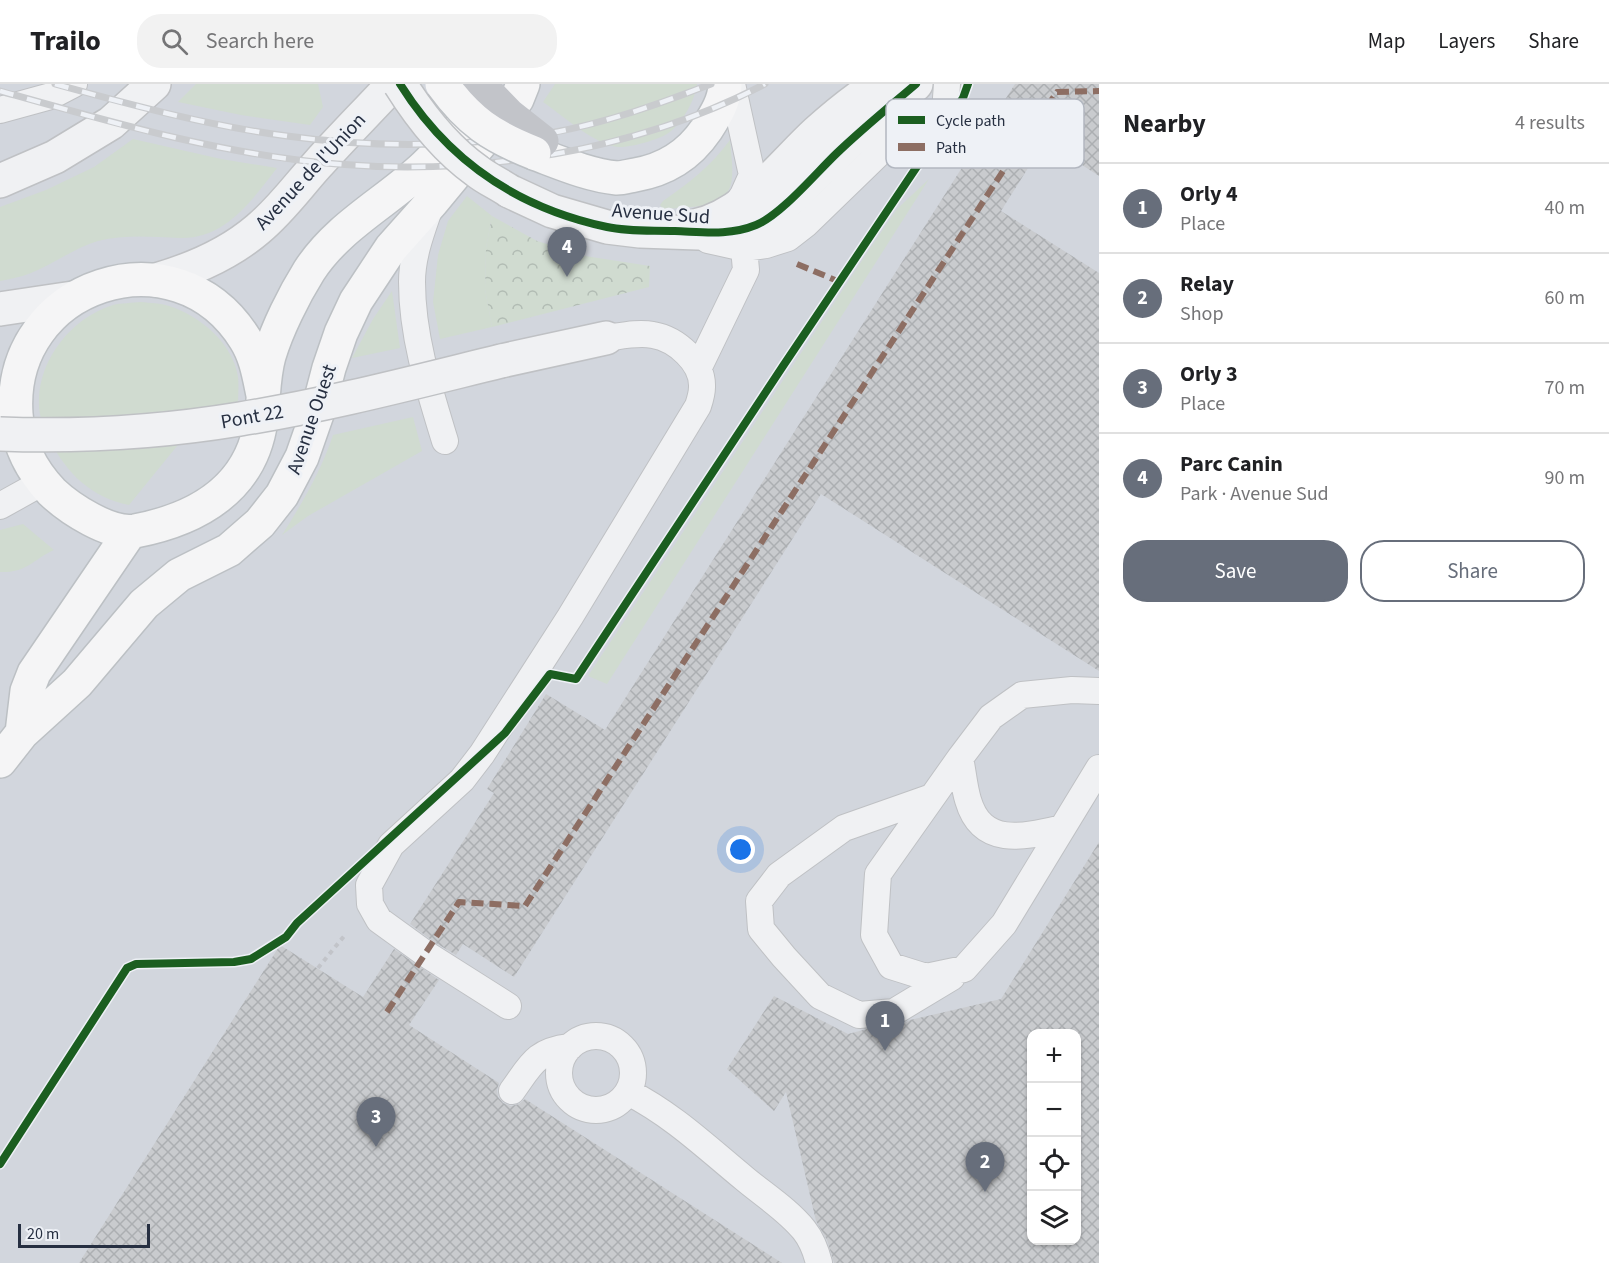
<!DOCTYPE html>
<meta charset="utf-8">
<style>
:root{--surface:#fff;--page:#f2f2f2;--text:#202124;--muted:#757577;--line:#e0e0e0;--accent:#676e7b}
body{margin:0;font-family:"Source Sans 3",sans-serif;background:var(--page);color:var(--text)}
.controls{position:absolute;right:18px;bottom:18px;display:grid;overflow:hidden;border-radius:12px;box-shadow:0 2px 4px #0004}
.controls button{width:54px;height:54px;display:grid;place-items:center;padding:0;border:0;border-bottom:2px solid var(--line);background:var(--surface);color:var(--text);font:30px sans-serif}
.scale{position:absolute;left:18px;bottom:15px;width:132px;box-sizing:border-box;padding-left:6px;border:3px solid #262f41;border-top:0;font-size:16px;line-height:21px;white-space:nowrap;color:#262f41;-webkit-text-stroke:4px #eef1f6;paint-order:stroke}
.you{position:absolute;left:741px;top:766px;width:21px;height:21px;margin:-15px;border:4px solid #fff;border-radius:50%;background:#1a73e8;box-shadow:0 0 0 9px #1a73e833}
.badge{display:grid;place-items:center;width:39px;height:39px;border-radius:50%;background:var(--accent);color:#fff;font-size:20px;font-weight:700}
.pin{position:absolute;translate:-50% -50px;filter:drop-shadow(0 2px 3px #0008)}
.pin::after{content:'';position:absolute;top:32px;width:21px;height:18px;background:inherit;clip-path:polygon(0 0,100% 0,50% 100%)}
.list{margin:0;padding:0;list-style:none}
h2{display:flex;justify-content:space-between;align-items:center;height:78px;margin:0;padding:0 24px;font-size:26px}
h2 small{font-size:20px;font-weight:400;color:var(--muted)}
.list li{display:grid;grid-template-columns:39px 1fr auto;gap:18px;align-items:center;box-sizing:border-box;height:90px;padding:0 24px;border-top:2px solid var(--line)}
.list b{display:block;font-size:22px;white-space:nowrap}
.list p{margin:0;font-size:20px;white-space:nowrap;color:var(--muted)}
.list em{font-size:20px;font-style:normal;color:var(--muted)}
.actions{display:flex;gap:12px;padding:18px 24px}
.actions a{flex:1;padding:14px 0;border:2px solid var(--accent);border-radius:24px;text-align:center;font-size:21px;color:var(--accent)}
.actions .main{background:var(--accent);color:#fff}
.icon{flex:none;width:33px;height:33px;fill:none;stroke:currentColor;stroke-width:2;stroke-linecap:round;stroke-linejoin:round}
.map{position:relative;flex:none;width:1099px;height:1179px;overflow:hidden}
header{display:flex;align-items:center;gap:36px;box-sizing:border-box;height:84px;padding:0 30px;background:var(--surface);border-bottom:2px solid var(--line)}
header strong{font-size:28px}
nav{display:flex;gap:33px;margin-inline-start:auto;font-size:21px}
.search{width:420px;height:54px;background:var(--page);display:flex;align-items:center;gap:15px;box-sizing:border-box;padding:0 21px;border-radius:24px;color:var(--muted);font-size:22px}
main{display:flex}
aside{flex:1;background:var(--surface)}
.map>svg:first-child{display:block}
.built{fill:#d2d6dd;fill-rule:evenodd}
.grass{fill:#d0dbd0}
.park{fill:url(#park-crowns)}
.building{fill:url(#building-cross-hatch);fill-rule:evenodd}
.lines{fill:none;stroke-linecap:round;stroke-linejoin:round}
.service-casing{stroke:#bfc1c4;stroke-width:28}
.minor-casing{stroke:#bfc1c4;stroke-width:36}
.tertiary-casing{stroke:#bfc1c4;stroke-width:36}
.primary-casing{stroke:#bcc0c4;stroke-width:36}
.path{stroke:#c2c4c9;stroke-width:4;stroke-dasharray:4.5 4.5;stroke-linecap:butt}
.service{stroke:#f0f1f3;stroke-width:26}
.minor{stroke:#f0f1f3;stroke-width:33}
.tertiary{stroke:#f0f1f3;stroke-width:33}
.primary{stroke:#f5f5f6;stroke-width:33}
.rail-casing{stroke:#c9cbce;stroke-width:7}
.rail{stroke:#eef1f6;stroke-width:4.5;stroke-dasharray:14;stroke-linecap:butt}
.minor-bridge-casing{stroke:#bfc1c4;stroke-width:36;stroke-linecap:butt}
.primary-bridge-casing{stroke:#bcc0c4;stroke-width:36;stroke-linecap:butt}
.minor-bridge{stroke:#f0f1f3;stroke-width:33}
.secondary-bridge{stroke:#c2c4c9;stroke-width:33}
.primary-bridge{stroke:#f5f5f6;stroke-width:33}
.quiet{stroke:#8d6e63;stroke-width:6;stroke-dasharray:12 6;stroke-linecap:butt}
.cycleway-casing{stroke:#eef1f6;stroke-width:11}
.cycleway{stroke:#1b5e20;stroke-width:8}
.labels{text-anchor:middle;stroke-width:6;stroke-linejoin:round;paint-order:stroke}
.street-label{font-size:20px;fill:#262f41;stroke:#eef1f6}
.key{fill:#eef1f6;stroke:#b2b7c0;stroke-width:1.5}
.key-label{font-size:16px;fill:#262f41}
</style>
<header>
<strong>Trailo</strong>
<div class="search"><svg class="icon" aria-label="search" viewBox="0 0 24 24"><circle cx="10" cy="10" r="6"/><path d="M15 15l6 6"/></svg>Search here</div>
<nav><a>Map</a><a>Layers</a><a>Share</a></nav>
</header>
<main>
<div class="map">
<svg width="1099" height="1179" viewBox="0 0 1099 1179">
<defs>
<pattern id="park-crowns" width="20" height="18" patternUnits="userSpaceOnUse" patternTransform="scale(1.5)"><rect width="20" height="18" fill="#d0dbd0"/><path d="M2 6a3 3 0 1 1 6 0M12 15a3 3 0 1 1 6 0" fill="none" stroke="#b2bcb4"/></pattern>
<pattern id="building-cross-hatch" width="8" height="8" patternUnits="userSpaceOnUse" patternTransform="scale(1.5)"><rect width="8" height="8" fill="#c9cbce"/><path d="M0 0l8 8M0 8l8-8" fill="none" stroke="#acafb2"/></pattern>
</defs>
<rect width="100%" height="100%" fill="#e1e3e6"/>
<path class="built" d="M 0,0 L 1099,0 L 1099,1179 L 0,1179 ZM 1032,950 L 1076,950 L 1076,1156 L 1032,1156 Z"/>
<path class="grass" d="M 196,0 L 318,0 L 323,23 L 310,41 L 241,31 L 178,18 Z
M 555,0 L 697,0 C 695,17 681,41 667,50 C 657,56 629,64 618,63 C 594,60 563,32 543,18 Z
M 133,55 L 221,75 L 277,84 C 252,116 226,155 180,154 C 152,153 126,150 98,157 C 74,164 54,180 31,189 C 21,193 10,195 0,197 L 0,123 L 46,106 L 94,83 Z
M 730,56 C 731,70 734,86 731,100 C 725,126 683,123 663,125 L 660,121 L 663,117 C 689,99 711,82 730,56 Z
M 929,95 L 607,600 L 588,592 L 869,166 L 897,125 Z
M 467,112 L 492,132 L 486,164 L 485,205 L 492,243 L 440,255 L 433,218 L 438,171 L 448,137 Z
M 392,207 L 400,264 L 352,274 L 373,235 Z
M 141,218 C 150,219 160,219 169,222 C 200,232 233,259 238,293 C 239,302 238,312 238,321 L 186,351 L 129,421 C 92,414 66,389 50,356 C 45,346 39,333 39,321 C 37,277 71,234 113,221 C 121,219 132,219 141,218 Z
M 413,333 L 422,367 L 308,432 L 282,451 C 303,418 321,387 333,351 Z
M 23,440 L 54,466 C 32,476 27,489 0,488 L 0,446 Z"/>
<path class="park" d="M 492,132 L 537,157 L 585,172 L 650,182 L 649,203 L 492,243 L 485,205 L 486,164 Z"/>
<path class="building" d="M 1015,0 L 1099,0 L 1099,92 L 1045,57 L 1001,127 L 1099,189 L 1099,587 L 821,410 L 514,893 L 463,860 L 456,871 L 434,858 L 410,840 L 494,709 L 487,705 L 546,610 L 605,646 Z
M 1099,758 L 1099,1179 L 834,1179 L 827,1156 L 816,1137 L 786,1008 L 774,1027 L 727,985 L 774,912 L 848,950 L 867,945 L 896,943 L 910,936 L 1001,915 ZM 1032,950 L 1077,950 L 1077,1156 L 1032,1156 Z
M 280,861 L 363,913 L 394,865 L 439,896 L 409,941 L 499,999 L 497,1006 L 498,1013 L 503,1019 L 511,1022 L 519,1020 L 525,1015 L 782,1179 L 79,1179 Z"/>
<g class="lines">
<defs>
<path id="service" d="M 732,0 L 752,91 L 743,111 L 737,120
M 0,26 L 51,12 L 74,0
M 429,126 C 421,149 412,173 412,198 C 412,252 429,305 445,357
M 708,156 L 744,164 L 766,161 L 788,154 L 806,140 L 902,47 L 932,29 L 952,30 L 946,14 L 947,0
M 698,285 L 746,186 L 744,164 L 748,148
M 0,422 L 43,398
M 1099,607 L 1072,606 L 1022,611 L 991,633 L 960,674 L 878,790 L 874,851 L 891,882 L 926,893 L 964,885 L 1004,840 L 1099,684
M 960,674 C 963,688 964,703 968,716 C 982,764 1024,753 1062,744
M 932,713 L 844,744 L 779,791 L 759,817 L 761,845 L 784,873 L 820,912 L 859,931 L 894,928 L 952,893
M 508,922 L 426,870 L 379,836 L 370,820 L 369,801 L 391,761 L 462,696 L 482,670 L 570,533 L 698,322 C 700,316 702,309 702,303 C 703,278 676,255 653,251 C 638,248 621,252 606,254
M559 989a37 37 0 1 1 74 0a37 37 0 1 1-74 0Z
M 512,1007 C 531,981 535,967 570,963
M 628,1008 C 673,1031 706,1063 745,1095 C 764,1111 788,1126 804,1146 C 812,1156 816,1167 819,1179"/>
<path id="minor" d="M 0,97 L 55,73 L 111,39 L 154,0
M 509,107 L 552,127 L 607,143 L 640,147 L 727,150 L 757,141 L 775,130 L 866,42 L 916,0
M 695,142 C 746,131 781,81 817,48 C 837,30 857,14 879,0
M 501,277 L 606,254"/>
<path id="tertiary" d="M 156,196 C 191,186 230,169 258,145 C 281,126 298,102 317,81 C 342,53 368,27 393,0
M 0,225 L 73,214"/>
<path id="primary" d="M 534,69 C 561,79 588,91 617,94 C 623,94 629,92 635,91 C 664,86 689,71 706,46 C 715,32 725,17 725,0
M 263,311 C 259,292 256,272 245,255 C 176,144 7,200 16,330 C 18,360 32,387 52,408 C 70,425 110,451 135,447 C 198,435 252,404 261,336 C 264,315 263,293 269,272 C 277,245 294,211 309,187 C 338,142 387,118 425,82 C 448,60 467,35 488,12
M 22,649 L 27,607 L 34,589 L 130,448
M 0,677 L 22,649 L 77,599 L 144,520 L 179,491 L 229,466 L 260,439 L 282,411 L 302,373 L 317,330 L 329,284 L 341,249 L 356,217 L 391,164 L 432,118 L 517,15 L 523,0"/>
</defs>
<use href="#service" class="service-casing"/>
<use href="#minor" class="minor-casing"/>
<use href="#tertiary" class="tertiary-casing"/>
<use href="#primary" class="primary-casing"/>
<path class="path" d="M 318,884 L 345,851"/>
<use href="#service" class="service"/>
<use href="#minor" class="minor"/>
<use href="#tertiary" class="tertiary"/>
<use href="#primary" class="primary"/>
<defs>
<path id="rail" d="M 55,0 C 131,21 209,42 287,52 C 374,64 463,63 550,49 C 606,39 659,20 711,0
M 0,7 C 110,38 223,71 337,80 C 480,92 637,67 765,0"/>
</defs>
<use href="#rail" class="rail-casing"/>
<use href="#rail" class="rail"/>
<defs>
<path id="minor-bridge" d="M 400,0 C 420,32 446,65 477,87 C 487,95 499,100 509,107
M 0,350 C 80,353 161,348 240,335 C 328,321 415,298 501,277"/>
<path id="primary-bridge" d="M 442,0 C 469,37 491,52 534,69"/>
</defs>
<use href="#minor-bridge" class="minor-bridge-casing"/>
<use href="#primary-bridge" class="primary-bridge-casing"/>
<use href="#minor-bridge" class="minor-bridge"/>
<path class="secondary-bridge" d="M 479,0 L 509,31 L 542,57"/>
<use href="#primary-bridge" class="primary-bridge"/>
<path class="quiet" d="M 797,180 L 840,198
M 387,928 L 459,818 L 525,822 L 1005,84 L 1057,8 L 1099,7"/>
<defs>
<path id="cycleway" d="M 400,0 C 448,77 518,124 607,143 C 630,148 652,146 675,147 C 703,148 729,152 756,141 C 781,131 816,89 837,69 C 862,45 889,23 916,0
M 0,1080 L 127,884 L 136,880 L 234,878 L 251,875 L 286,853 L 297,839 L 505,649 L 550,590 L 576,595 L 783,282 L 963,14 L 968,0"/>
</defs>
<use href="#cycleway" class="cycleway-casing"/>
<use href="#cycleway" class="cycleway"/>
</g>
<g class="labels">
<g class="street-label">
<text transform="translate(310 87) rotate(-47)" y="7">Avenue de l'Union</text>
<text transform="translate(661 129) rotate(4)" y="7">Avenue Sud</text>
<text transform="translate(252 332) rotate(-10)" y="7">Pont 22</text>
<text transform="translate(311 335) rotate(-71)" y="7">Avenue Ouest</text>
</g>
</g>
<rect x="886" y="15" width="198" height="69" rx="9" class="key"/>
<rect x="898" y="32" width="27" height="8" fill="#1b5e20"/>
<rect x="898" y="59" width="27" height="8" fill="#8d6e63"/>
<g class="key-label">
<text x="936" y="42">Cycle path</text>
<text x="936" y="69">Path</text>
</g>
</svg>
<div class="controls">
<button>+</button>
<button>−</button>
<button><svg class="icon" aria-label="locate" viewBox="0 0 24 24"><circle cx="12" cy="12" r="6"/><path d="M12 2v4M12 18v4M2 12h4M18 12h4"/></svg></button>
<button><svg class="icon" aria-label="layers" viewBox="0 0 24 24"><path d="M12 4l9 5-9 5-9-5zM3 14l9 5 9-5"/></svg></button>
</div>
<div class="scale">20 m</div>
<div class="you"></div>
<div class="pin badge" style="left:885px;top:967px">1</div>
<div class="pin badge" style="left:985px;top:1108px">2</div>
<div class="pin badge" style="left:376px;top:1063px">3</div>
<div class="pin badge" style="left:567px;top:193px">4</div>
</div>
<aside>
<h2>Nearby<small>4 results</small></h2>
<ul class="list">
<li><span class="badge">1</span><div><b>Orly 4</b><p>Place</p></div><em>40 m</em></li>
<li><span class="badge">2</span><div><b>Relay</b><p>Shop</p></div><em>60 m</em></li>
<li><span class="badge">3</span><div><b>Orly 3</b><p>Place</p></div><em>70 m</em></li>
<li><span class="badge">4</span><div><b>Parc Canin</b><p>Park · Avenue Sud</p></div><em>90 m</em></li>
</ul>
<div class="actions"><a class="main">Save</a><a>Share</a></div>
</aside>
</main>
